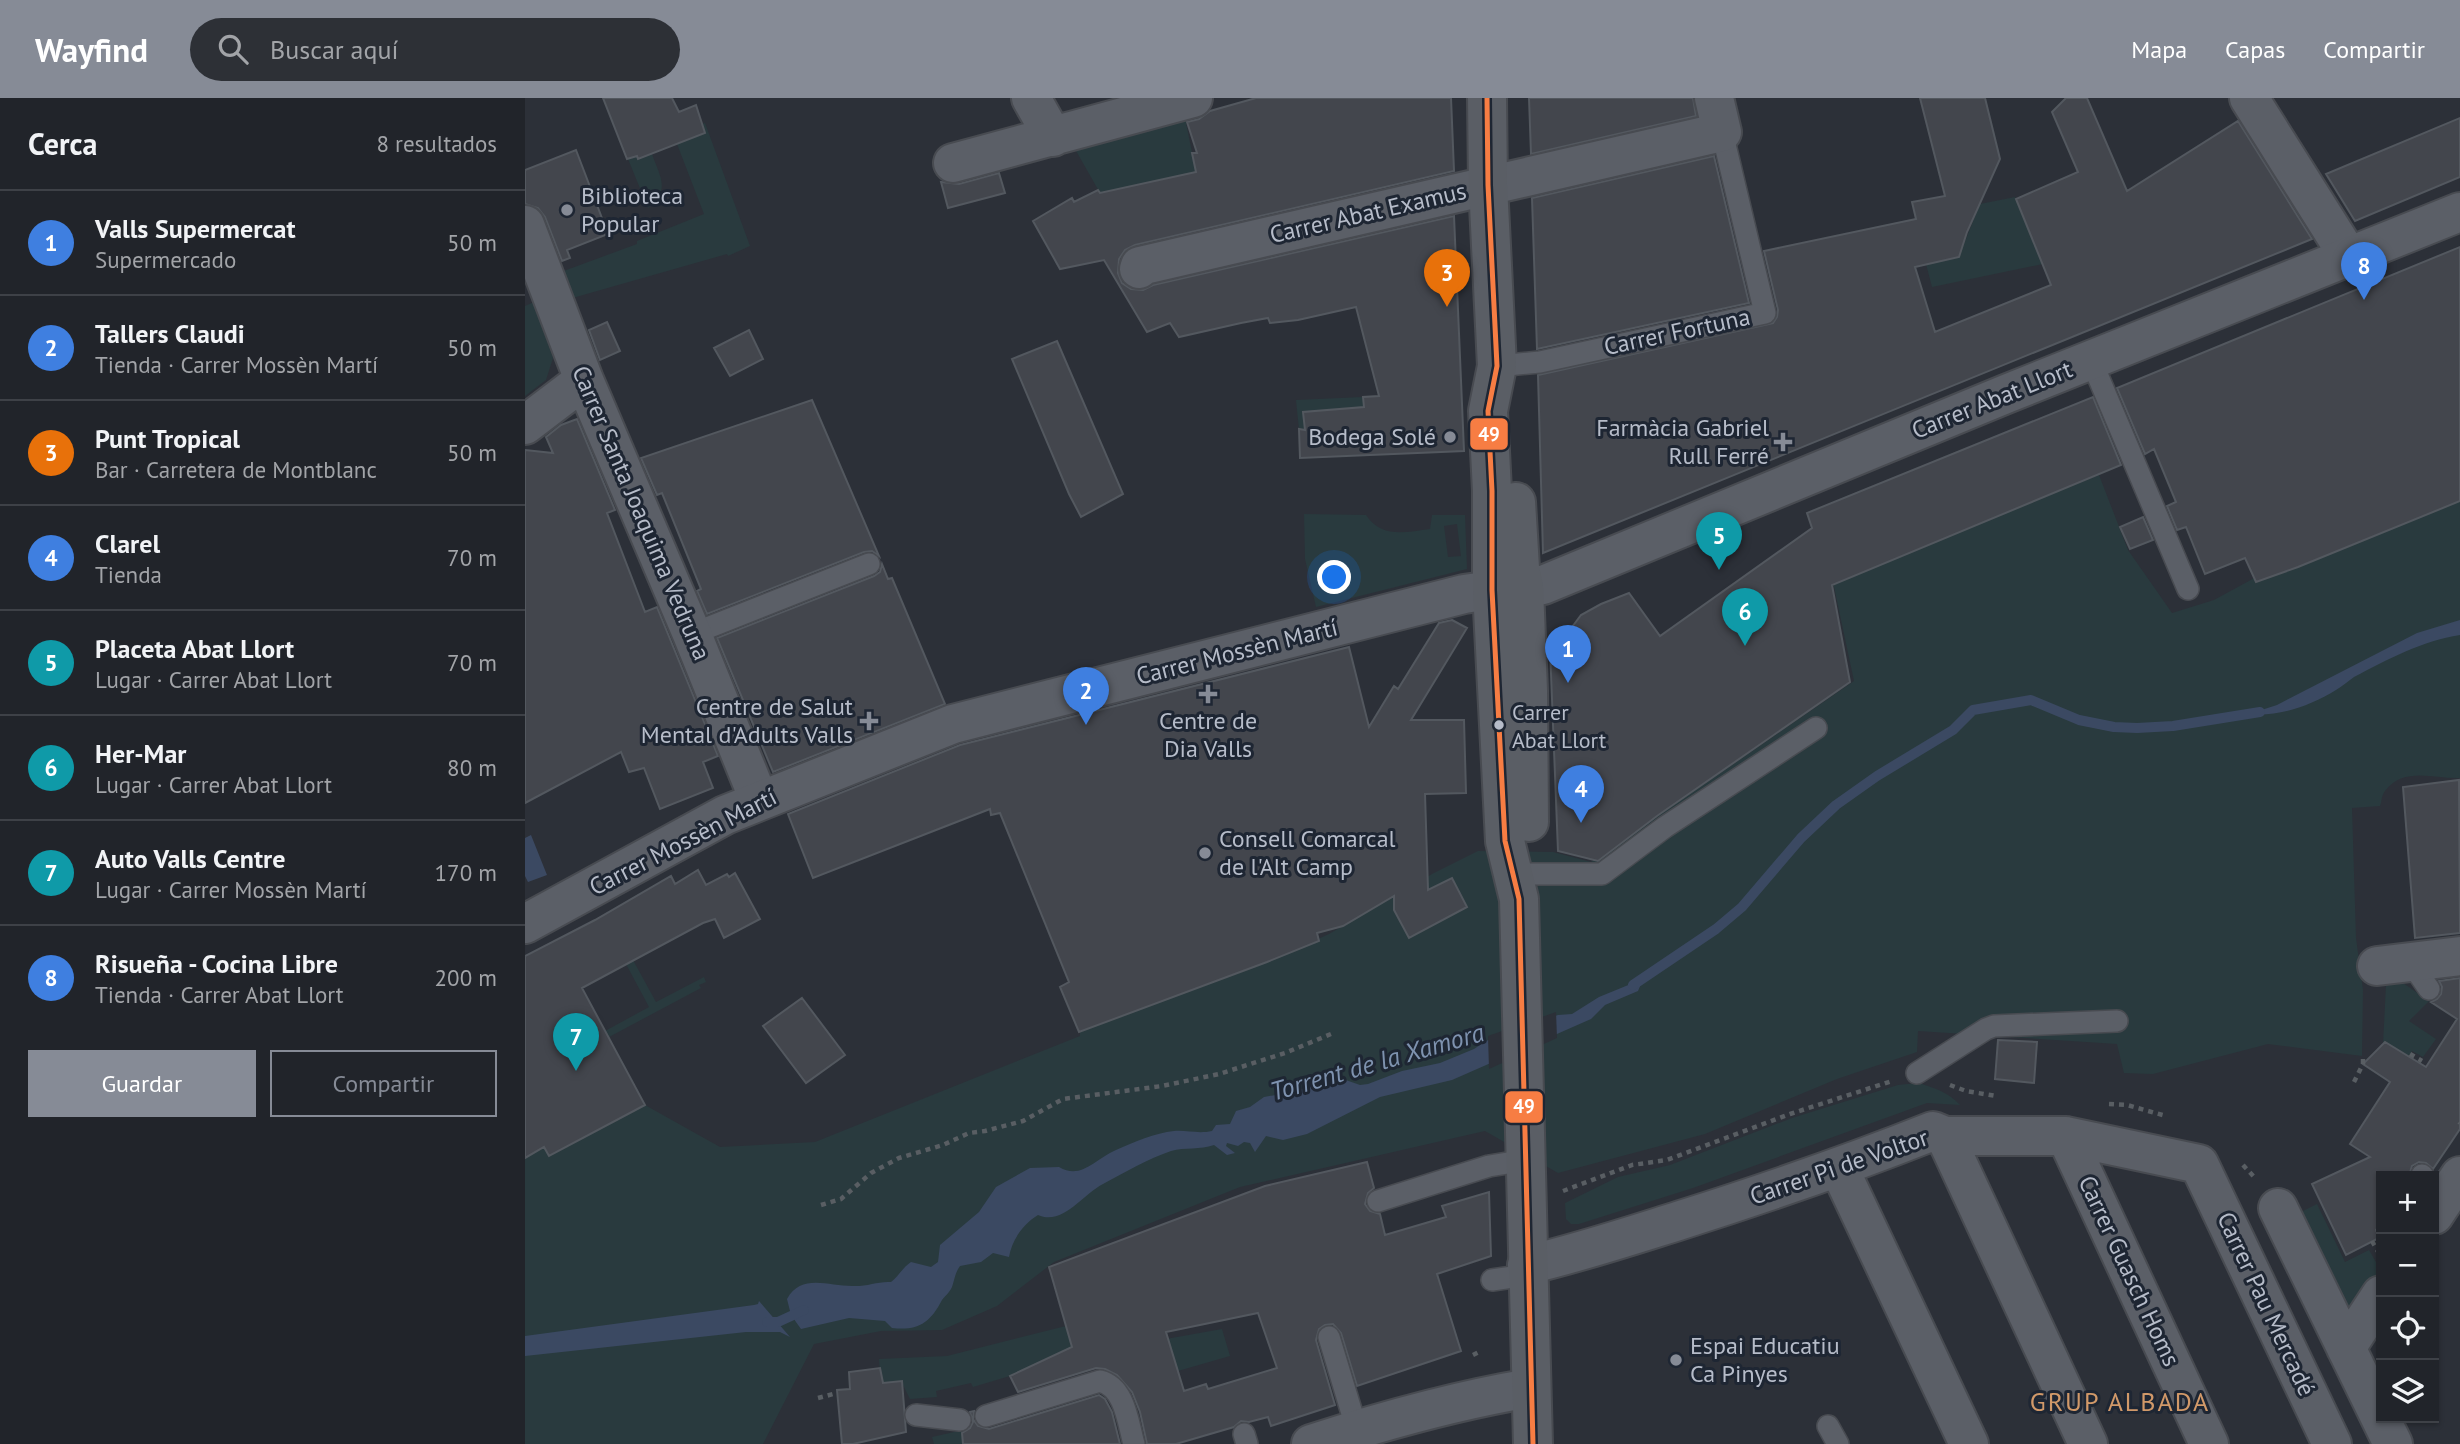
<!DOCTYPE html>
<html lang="es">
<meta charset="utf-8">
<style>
:root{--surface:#21242a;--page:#2d3036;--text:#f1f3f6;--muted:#a2a4a8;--line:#3e4147;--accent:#868b96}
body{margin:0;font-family:"PT Sans",sans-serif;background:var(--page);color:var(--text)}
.controls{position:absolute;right:21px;bottom:21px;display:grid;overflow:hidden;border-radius:0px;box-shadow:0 2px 5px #0004}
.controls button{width:63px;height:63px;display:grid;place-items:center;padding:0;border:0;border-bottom:2px solid var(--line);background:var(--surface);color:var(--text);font:35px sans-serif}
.you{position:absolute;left:810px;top:480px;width:24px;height:24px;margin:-18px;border:5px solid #fff;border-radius:50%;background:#1a73e8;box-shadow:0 0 0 10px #1a73e833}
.badge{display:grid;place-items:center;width:46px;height:46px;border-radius:50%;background:var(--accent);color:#fff;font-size:23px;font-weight:700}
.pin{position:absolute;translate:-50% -58px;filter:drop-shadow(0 2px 4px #0008)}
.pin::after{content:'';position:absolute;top:37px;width:24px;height:21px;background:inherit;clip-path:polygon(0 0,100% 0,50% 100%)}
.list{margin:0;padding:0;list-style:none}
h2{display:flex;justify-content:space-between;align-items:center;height:91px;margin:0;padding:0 28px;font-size:30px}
h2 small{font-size:23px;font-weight:400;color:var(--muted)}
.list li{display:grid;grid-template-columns:46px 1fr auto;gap:21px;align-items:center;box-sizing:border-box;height:105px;padding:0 28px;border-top:2px solid var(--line)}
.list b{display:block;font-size:26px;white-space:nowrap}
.list p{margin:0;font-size:23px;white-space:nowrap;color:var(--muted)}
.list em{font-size:23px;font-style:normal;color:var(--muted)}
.actions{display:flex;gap:14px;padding:21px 28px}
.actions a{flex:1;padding:16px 0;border:2px solid var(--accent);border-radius:0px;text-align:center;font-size:24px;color:var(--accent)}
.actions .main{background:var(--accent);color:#fff}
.icon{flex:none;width:38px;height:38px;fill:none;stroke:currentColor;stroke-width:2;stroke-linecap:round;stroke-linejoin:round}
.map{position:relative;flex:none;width:1935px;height:1346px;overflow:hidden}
header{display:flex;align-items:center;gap:42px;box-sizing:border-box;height:98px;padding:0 35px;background:var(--accent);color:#fff}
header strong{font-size:33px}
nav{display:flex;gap:38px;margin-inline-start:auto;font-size:24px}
.search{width:490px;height:63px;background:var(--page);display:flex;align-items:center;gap:18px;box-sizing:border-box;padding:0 24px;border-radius:38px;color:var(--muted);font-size:26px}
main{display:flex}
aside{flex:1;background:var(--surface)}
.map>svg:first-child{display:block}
.green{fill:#293a3e;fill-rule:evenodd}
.water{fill:#3b4962}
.pier{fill:#2c3038}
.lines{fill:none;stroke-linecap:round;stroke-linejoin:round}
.stream{stroke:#3b4962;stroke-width:10}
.building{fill:#43464d;stroke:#53585f;stroke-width:2;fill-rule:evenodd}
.service-casing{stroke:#484b51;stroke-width:24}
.minor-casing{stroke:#484b51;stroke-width:42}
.tertiary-casing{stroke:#484b51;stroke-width:42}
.secondary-casing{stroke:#484b51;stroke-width:42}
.path{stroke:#595e63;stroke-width:4.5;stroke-dasharray:5 5;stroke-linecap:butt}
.service{stroke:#5b5f67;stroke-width:21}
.minor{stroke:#5b5f67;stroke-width:38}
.tertiary{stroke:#5b5f67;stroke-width:38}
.secondary{stroke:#5a5e65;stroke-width:38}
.bus-1-casing{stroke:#1e2633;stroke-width:10}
.bus-1{stroke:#f77d43;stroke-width:5}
.poi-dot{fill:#868b96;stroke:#1e2633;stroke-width:2.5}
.bus-dot{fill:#b6bcc9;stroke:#1e2633;stroke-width:2.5}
.labels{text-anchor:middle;stroke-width:6;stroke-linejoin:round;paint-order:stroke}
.bus-label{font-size:22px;fill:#b6bcc9;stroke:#1e2633;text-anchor:start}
.poi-label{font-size:24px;fill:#b6bcc9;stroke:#1e2633;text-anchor:start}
.street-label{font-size:24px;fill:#b6bcc9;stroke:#1e2633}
.water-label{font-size:26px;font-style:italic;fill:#7e92af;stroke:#1e2633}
.neighbourhood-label{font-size:26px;letter-spacing:2px;fill:#d19969;stroke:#1e2633}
.line-badge{stroke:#1e2633;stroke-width:2.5}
.badge-label{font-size:19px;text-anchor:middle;font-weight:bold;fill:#fff}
</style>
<header>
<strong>Wayfind</strong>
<div class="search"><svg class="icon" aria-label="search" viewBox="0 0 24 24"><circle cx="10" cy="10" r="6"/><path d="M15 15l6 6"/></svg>Buscar aquí</div>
<nav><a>Mapa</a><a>Capas</a><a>Compartir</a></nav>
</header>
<main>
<aside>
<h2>Cerca<small>8 resultados</small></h2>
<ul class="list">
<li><span class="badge" style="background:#3f7fe0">1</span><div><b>Valls Supermercat</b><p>Supermercado</p></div><em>50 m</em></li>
<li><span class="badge" style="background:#3f7fe0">2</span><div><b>Tallers Claudi</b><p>Tienda · Carrer Mossèn Martí</p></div><em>50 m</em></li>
<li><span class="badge" style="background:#e8710a">3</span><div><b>Punt Tropical</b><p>Bar · Carretera de Montblanc</p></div><em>50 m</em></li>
<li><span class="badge" style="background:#3f7fe0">4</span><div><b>Clarel</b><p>Tienda</p></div><em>70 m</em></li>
<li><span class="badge" style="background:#0f9aa8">5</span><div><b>Placeta Abat Llort</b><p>Lugar · Carrer Abat Llort</p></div><em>70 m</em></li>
<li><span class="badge" style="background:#0f9aa8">6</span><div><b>Her-Mar</b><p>Lugar · Carrer Abat Llort</p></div><em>80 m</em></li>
<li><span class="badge" style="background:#0f9aa8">7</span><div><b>Auto Valls Centre</b><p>Lugar · Carrer Mossèn Martí</p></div><em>170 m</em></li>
<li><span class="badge" style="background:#3f7fe0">8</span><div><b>Risueña - Cocina Libre</b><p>Tienda · Carrer Abat Llort</p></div><em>200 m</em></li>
</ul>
<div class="actions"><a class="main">Guardar</a><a>Compartir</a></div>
</aside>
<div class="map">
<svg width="1935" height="1346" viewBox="0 0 1935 1346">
<rect width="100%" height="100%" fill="#2c3038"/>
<path class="green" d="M 660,20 L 671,74 L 575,95 L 550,51 Z
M 180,25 L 225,148 L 203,158 L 202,156 L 44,201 L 36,174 L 112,146 L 112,143 L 179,116 L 152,46 L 180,35 L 177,26 Z
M 127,56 C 135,79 146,92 123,110 L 103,61 L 112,58 L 114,60 Z
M 1490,99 L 1518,166 L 1407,189 L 1401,166 L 1434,158 L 1455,106 Z
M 9,204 L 28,260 L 21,282 L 0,298 L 0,208 Z
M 838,299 L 840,329 L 797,312 L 779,314 L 780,332 L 774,331 L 771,302 Z
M 1574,377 L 1603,452 L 1647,515 L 1689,502 L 1768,459 L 1935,391 L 1935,680 C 1909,681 1879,668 1860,693 C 1856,698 1857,703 1855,708 L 1827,710 L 1831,840 L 1838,892 L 1837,958 L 1743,946 L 1628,976 L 1599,975 L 1592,946 L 1393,933 L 1392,954 L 1312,981 L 1180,1036 L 1033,1075 L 960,1033 L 715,1089 L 529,1164 L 472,1208 L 417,1232 L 356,1233 L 289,1246 L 238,1346 L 0,1346 L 0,1060 L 19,1049 L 25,1058 L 120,1007 L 195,1049 L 290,1044 L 555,938 L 555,933 L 742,864 L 804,836 L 907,776 L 953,753 L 1028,754 L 1066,764 L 1329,583 L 1308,484 Z
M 779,416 L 841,417 C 857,441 881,434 905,431 L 907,417 L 940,417 L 942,471 L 791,509 L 780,461 ZM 932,426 L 936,458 L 923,459 L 919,428 Z
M 108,862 L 131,904 L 179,879 L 181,884 L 174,887 L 176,890 L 84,939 L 80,933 L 124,909 L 101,866 Z
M 1878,885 L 1904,903 L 1884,923 L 1911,941 L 1898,959 L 1887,953 L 1884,958 L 1861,945 L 1858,946 L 1861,887 Z
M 1393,985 C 1410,990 1423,994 1435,1007 L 1402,1005 L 1168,1090 L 1054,1126 L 1046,1126 L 1041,1121 L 1040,1105 L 1093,1079 L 1145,1067 L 1267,1020 L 1373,987 Z
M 1792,1106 L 1820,1164 L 1844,1152 L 1855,1171 L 1825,1217 L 1776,1114 Z
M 541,1228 L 550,1262 L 501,1271 L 485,1278 L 448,1289 L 446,1285 L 411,1293 L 412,1299 L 385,1301 L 376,1283 L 362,1285 L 357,1305 L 354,1261 L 422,1258 Z
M 697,1231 L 705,1258 L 653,1273 L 641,1241 Z
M 460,1327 L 466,1339 L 466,1346 L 409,1346 L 407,1339 Z"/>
<path class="water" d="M 1935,522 L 1935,537 C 1897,543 1863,561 1829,579 C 1823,583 1818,588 1811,592 C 1785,608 1754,619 1724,616 L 1752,607 L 1892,535 Z
M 6,737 L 22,777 L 3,784 L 0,778 L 0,740 Z
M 1118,881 L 1113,893 L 1080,907 L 1066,921 L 927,982 L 855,999 L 782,1036 L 758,1042 L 741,1038 L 730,1054 L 725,1045 L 719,1044 L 713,1048 L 702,1045 L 701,1048 L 710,1055 L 702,1057 L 689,1047 C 675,1052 660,1049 646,1053 C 623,1061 600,1074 578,1086 C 558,1096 538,1128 513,1117 C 498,1126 487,1142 484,1159 L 468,1155 L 456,1164 L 435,1168 C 430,1175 430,1180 427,1189 C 425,1194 420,1198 417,1202 C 405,1225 393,1233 367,1230 L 360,1223 L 324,1220 L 276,1231 L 266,1217 L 262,1201 C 276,1175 303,1188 327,1188 C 341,1189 353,1183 366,1184 C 374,1178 378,1169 386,1164 L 406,1169 L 413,1164 L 415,1147 L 454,1114 L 471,1089 L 505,1070 L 534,1069 C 556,1082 569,1062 591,1052 C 609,1044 630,1035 649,1033 C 662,1032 673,1036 687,1033 L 691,1027 L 705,1026 L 711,1013 L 725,1009 L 739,999 L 768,994 L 807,981 L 815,980 L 835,987 L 843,986 L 877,973 L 915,965 L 949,951 L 961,943 L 1033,917 L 1047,916 L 1074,899 Z
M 234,1203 L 265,1239 L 255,1234 L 221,1234 L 0,1258 L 0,1238 L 229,1207 L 233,1206 Z"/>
<path class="pier" d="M 1031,914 L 1032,940 L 964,971 L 963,938 Z"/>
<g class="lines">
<path class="stream" d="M 1108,887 L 1191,831 L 1217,809 L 1276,740 L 1311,707 L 1352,678 L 1428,632 L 1448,612 L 1506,602 L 1554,622 L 1589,629 L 1612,630 L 1648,628 L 1735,614
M 242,1224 L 253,1224 L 279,1212"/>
</g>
<path class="building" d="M 78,0 L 147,0 L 154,14 L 171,7 L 180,35 L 113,61 L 112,58 L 102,61 Z
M 731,0 L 926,0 L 929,73 L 610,147 L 600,152 L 594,161 L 593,175 L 597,185 L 606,191 L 618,192 L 628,187 L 929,118 L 939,353 L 775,360 L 774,331 L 780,332 L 778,314 L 839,309 L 838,299 L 854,298 L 831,209 L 773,222 L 745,225 L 743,220 L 716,225 L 654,239 L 645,225 L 622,234 L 579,162 L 535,171 L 508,123 L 547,100 L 549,104 L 573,92 L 575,95 L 671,74 L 667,55 L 672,55 L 662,24 L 674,21 L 685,13 Z
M 1004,0 L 1168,0 L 1171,18 L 1006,56 Z
M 1395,0 L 1460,0 L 1475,61 L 1442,134 L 1434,159 L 1390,169 L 1410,234 L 1526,187 L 1491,101 L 1553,74 L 1527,14 L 1541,0 L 1562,0 L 1602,93 L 1713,23 L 1787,141 L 1018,455 L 1013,277 L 1248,225 L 1252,219 L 1253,212 L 1239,153 L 1391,121 L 1387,104 L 1420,98 Z
M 1935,20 L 1935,79 L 1830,123 L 1801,76 Z
M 51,52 L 83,136 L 42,152 L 45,160 L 37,163 L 20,119 L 13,110 L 0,106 L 0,72 Z
M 1189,58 L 1224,205 L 1012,251 L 1007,100 Z
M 474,75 L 480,95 L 423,110 L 416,84 L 434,86 Z
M 1935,149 L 1935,403 L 1773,469 L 1731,484 L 1720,460 L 1680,476 L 1661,429 L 1652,432 L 1642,408 L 1651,404 L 1629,351 L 1620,356 L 1592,290 Z
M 82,224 L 95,253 L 75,262 L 64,232 Z
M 224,232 L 238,261 L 205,278 L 189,250 Z
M 532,243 L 598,396 L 556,419 L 544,396 L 487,261 Z
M 1568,299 L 1596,367 L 1307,487 L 1325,584 L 1132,718 L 1073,763 L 1033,753 L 1025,550 L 1033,548 L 1056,517 L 1076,506 L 1104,495 L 1135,538 L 1287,430 L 1282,415 Z
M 287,302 L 354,458 L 347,453 L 339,454 L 182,516 L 172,493 L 176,491 L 137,395 L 132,397 L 116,360 Z
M 52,321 L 90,412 L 82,415 L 120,514 L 132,509 L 193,658 L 178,664 L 188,690 L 135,711 L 119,670 L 104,674 L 96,654 L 0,705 L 0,352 L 28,355 L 21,339 L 36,327 Z
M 1618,419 L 1628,442 L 1605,451 L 1595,429 Z
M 357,466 L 363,481 L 367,480 L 420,606 L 248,674 L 192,540 L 349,478 L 355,474 Z
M 927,522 L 942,530 L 886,622 L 939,622 L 941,695 L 900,696 L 903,792 L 927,780 L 942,809 L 884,840 L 869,812 L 869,798 L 818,828 L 792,835 L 794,843 L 742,864 L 554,934 L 535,889 L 544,884 L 475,715 L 466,717 L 465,711 L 288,780 L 263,716 L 435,647 L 824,549 L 844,629 L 869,588 L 873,591 L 914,525 Z
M 1934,682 L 1935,835 L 1890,840 L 1878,689 Z
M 173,772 L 181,787 L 202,776 L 204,779 L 210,775 L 235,821 L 199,840 L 190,821 L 178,825 L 57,890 L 120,1007 L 24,1058 L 19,1049 L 0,1060 L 0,858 L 70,822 L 146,778 L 150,786 Z
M 1935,880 L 1935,1031 L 1908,1071 L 1901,1065 L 1894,1064 L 1887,1068 L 1884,1078 L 1856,1078 L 1856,1125 L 1851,1132 L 1854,1140 L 1821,1157 L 1787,1086 L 1845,1059 L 1825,1046 L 1865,984 L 1838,966 L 1860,944 L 1901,969 L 1932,921 L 1906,904 L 1912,901 L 1916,896 L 1917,889 L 1914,883 Z
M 277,900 L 320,957 L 281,985 L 238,928 Z
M 1473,942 L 1512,944 L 1509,985 L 1470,981 Z
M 842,1064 L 849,1090 L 843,1095 L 840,1106 L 845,1113 L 855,1116 L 860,1137 L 921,1119 L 917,1108 L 964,1094 L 966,1158 L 912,1176 L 936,1253 L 832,1288 L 816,1235 L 808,1226 L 800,1227 L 794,1231 L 791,1242 L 810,1307 L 746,1328 L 743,1319 L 724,1324 L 716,1323 L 709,1329 L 651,1346 L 622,1346 L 615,1314 L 607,1294 L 592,1277 L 580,1271 L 571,1270 L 493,1294 L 485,1278 L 547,1249 L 524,1169 L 740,1088 ZM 733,1215 L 752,1270 L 683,1291 L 681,1286 L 659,1293 L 641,1234 Z
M 355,1270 L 358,1285 L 377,1283 L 381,1334 L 328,1346 L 317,1346 L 312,1292 L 325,1291 L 324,1274 Z
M 574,1297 L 580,1301 L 587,1314 L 595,1346 L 438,1346 L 437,1335 L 445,1330 L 448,1324 L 445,1314 L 449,1313 L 448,1321 L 453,1328 L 464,1331 Z"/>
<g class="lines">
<defs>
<path id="service" d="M 1566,262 L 1663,491
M 972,268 L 1015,264 L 1240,215 L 1197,34
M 167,536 L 344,466
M 1003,776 L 1077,776 L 1140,729 L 1291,630
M 1891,864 L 1893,875 L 1904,891
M 1392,975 L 1461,931 L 1469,928 L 1592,923
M 1897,1077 L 1898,1078
M 853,1103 L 964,1068 L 1001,1062
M 967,1182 L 1002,1177
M 804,1239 L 832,1332
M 391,1317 L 435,1322
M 461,1318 L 575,1283 C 600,1289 603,1325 609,1346
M 1303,1328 L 1313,1346
M 719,1336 L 722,1346"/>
<path id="minor" d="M 506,0 L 528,39
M 1724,0 L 1824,159
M 428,65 L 668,0
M 0,127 L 59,282 L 167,536 L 234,702
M 614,171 L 615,168 L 1197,34 L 1189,0
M 0,327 L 59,282
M 1852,868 L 1935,858
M 1420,1038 L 1563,1346
M 1541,1038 L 1684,1346
M 1314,1070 L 1444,1346
M 1753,1110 L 1868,1346
M 1909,1117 L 1935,1078
M 1002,1167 C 1054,1155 1105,1138 1156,1122 C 1241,1095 1325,1066 1408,1033 L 1420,1038 L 1541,1038 L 1674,1066 L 1807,1346
M 1821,1250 L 1856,1197
M 786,1346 C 858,1323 932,1302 1006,1290"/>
<path id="tertiary" d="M 999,489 L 1018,487 L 1481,296 L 1935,114
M 0,826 L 200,717 L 428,626 L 939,496 L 967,492"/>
<path id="secondary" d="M 962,0 L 963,87 L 972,268 L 963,313 L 967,393 L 967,492 L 980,743 L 994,801 L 1008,1346
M 991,404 L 995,470 L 999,489 L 1003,593 L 1004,724"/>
</defs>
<use href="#service" class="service-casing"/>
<use href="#minor" class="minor-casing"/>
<use href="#tertiary" class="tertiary-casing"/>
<use href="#secondary" class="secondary-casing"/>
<path class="path" d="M 1885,956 L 1897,963
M 1829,984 L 1838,966 L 1838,959
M 1425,987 L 1441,993 L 1471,998
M 1584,1006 L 1602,1007 L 1641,1018
M 1934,1024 L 1935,1025
M 1718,1067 L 1731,1081
M 1038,1093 L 1107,1067 L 1142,1062 L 1265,1016 L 1367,983
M 296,1107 L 316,1101 L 346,1075 L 374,1060 L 418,1047 L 444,1035 L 460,1033 L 498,1023 L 538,1001 L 637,988 L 694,976 L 760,955 L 806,936
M 1847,1143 L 1856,1159
M 948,1257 L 954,1254
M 293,1300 L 312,1295"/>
<use href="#service" class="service"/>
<use href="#minor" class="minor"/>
<use href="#tertiary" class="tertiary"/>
<use href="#secondary" class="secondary"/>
<defs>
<path id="bus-1" d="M 962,0 L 963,87 L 972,268 L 963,313 L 967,393 L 967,492 L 980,743 L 994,801 L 1008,1346"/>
</defs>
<use href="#bus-1" class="bus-1-casing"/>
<use href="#bus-1" class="bus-1"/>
</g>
<g class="poi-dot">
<circle cx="42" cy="112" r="7"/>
<circle cx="925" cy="339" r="7"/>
<path d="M1254.5 333.5h7v7h7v7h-7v7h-7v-7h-7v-7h7z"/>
<path d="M679.5 585.5h7v7h7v7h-7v7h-7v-7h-7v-7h7z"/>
<path d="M340.5 612.5h7v7h7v7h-7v7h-7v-7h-7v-7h7z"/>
<circle cx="680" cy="755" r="7"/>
<circle cx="1151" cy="1262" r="7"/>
</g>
<circle class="bus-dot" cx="974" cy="627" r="6"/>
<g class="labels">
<g class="bus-label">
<text x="987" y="622">Carrer<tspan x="987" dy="28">Abat Llort</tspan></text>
</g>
<g class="poi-label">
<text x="56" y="106">Biblioteca<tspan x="56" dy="28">Popular</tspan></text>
<text x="1244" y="338" text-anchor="end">Farmàcia Gabriel<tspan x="1244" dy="28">Rull Ferré</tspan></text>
<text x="911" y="347" text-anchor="end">Bodega Solé</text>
<text x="328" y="617" text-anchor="end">Centre de Salut<tspan x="328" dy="28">Mental d'Adults Valls</tspan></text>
<text x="683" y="631" text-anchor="middle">Centre de<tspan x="683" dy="28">Dia Valls</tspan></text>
<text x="694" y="749">Consell Comarcal<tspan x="694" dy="28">de l'Alt Camp</tspan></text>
<text x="1165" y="1256">Espai Educatiu<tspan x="1165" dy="28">Ca Pinyes</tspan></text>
</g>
<g class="street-label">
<text transform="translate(843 115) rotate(-13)" y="8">Carrer Abat Examus</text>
<text transform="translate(1152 234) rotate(-12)" y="8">Carrer Fortuna</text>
<text transform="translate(1467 302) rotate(-22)" y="8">Carrer Abat Llort</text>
<text transform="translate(116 415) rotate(67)" y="8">Carrer Santa Joaquima Vedruna</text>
<text transform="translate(712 554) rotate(-14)" y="8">Carrer Mossèn Martí</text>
<text transform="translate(158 744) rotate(-27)" y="8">Carrer Mossèn Martí</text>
<text transform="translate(1314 1069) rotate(-19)" y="8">Carrer Pi de Voltor</text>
<text transform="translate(1604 1173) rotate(65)" y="8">Carrer Guasch Homs</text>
<text transform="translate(1741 1206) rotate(65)" y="8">Carrer Pau Mercadé</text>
</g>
<g class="water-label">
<text transform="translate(852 964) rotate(-16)" y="9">Torrent de la Xamora</text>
</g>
<g class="neighbourhood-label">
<text x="1595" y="1313">GRUP ALBADA</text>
</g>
</g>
<g class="line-badge">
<rect x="944" y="319" width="40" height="34" rx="7" fill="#f77d43"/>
<rect x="979" y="992" width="40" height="34" rx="7" fill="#f77d43"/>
</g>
<g class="badge-label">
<text x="964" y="343">49</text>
<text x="999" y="1015">49</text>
</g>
</svg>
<div class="controls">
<button>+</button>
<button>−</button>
<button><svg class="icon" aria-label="locate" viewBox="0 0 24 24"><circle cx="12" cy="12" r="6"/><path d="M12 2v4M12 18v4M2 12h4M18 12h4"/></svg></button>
<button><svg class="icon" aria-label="layers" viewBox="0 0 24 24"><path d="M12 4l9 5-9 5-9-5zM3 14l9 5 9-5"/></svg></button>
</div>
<div class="you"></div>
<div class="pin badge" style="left:1043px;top:585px;background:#3f7fe0">1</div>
<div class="pin badge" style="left:561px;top:627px;background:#3f7fe0">2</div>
<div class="pin badge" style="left:922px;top:209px;background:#e8710a">3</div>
<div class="pin badge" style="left:1056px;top:725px;background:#3f7fe0">4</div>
<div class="pin badge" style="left:1194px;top:472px;background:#0f9aa8">5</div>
<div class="pin badge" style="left:1220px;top:548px;background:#0f9aa8">6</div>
<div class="pin badge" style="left:51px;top:973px;background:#0f9aa8">7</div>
<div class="pin badge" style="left:1839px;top:202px;background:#3f7fe0">8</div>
</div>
</main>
